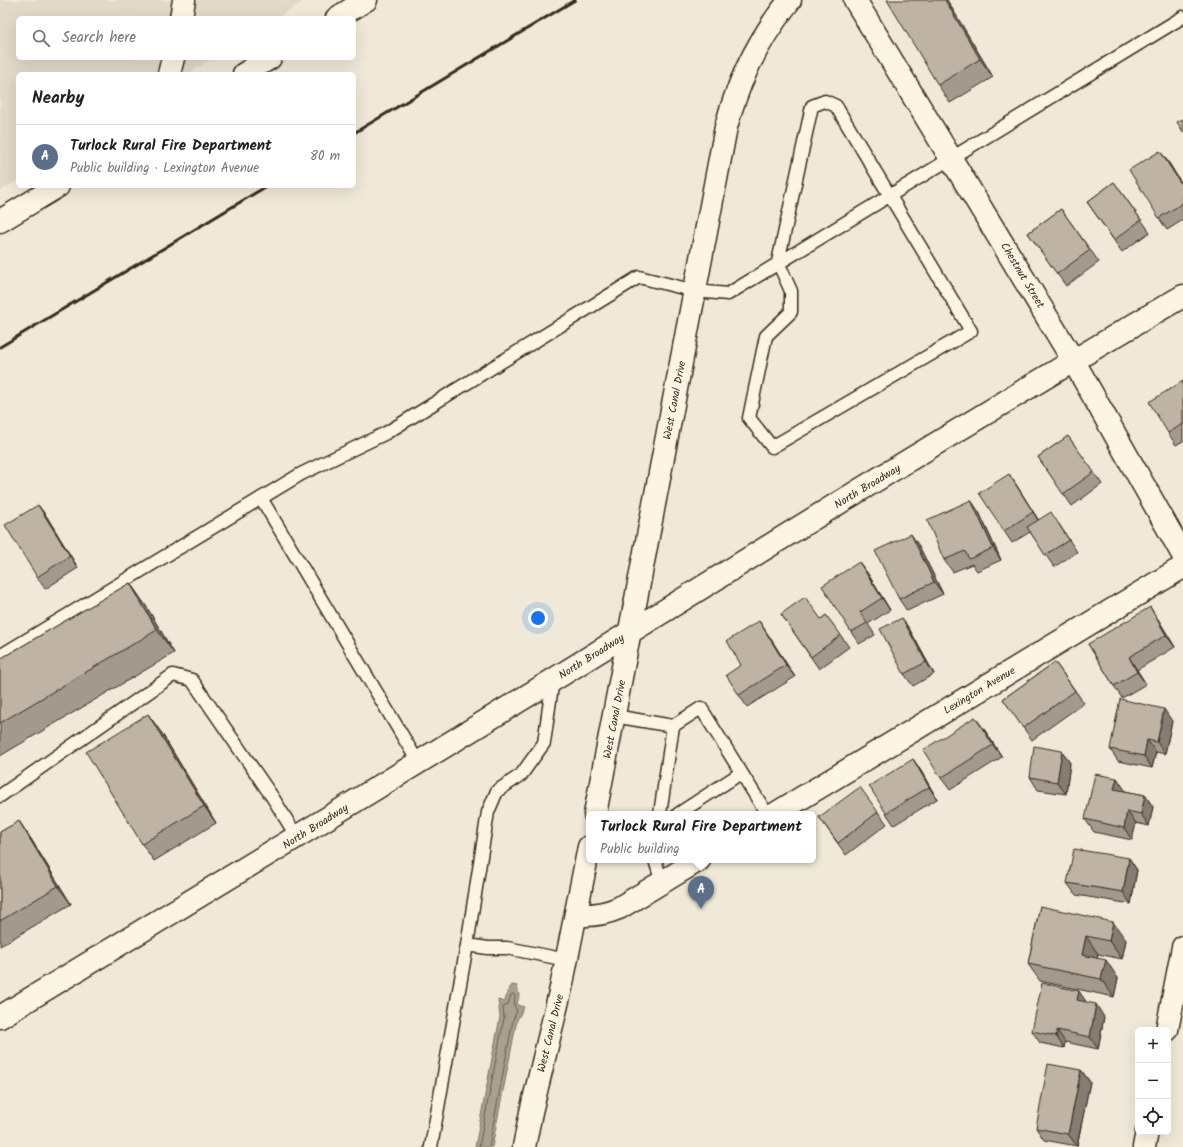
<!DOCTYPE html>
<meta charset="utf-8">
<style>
:root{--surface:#fff;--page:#f6f6f6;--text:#202124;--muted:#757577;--line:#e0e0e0;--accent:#1a73e8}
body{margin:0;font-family:Kalam,sans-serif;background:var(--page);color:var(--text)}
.controls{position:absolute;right:12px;bottom:12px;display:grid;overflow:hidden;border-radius:6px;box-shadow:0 4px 16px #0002}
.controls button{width:36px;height:36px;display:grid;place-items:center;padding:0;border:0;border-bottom:1px solid var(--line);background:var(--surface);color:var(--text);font:20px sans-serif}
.you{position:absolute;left:538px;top:618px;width:14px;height:14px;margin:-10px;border:3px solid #fff;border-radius:50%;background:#1a73e8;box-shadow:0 0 0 6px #1a73e833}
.badge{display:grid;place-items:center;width:26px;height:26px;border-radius:50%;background:var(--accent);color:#fff;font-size:13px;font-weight:700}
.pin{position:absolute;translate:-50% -33px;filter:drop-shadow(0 1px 2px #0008)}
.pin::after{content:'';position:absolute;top:21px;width:14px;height:12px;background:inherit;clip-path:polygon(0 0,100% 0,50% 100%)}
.popup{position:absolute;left:586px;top:811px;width:230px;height:52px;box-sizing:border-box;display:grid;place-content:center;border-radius:6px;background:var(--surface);filter:drop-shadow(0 1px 3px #0005);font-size:13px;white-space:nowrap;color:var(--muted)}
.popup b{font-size:15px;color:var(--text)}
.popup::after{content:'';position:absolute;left:50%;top:100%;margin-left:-8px;border:8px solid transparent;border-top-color:var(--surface)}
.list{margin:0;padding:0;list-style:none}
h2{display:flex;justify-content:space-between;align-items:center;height:52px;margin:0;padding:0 16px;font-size:17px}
h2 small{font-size:13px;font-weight:400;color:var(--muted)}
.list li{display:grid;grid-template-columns:26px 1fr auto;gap:12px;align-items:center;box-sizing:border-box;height:64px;padding:0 16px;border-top:1px solid var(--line)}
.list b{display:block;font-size:15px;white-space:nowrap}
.list p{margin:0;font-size:13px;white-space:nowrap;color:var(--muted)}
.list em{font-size:13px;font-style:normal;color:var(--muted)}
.icon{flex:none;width:22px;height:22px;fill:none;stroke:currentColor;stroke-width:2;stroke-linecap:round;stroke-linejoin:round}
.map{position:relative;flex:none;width:1183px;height:1147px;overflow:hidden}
.search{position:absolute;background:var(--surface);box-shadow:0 4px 16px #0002;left:16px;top:16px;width:340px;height:44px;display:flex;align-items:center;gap:10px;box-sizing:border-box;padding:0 14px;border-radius:6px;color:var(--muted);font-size:15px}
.panel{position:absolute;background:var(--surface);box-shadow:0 4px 16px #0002;left:16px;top:72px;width:340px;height:116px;border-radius:6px}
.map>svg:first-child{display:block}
.built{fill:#e1d9c9}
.water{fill:#aaa091;stroke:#7e7163}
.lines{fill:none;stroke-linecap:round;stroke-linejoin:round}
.shore{stroke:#67594c;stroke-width:1}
.service-casing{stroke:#3b2a1e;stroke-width:15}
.minor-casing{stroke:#3b2a1e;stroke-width:25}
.tertiary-casing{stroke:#3b2a1e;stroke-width:25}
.service{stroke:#fcf5e5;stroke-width:12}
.minor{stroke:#fcf5e5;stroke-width:22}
.tertiary{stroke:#fcf5e5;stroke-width:22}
.rail{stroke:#3b2a1e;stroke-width:3}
.wall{fill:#a39a8d;stroke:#3b2a1e}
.shaded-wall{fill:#857d73;stroke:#3b2a1e}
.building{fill:#beb3a4;stroke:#3b2a1e}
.labels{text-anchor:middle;stroke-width:3;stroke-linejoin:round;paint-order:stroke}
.street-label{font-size:11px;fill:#3b2a1e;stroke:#fcf5e5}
</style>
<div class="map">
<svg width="1183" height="1147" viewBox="0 0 1183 1147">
<rect width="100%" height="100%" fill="#f0e9d9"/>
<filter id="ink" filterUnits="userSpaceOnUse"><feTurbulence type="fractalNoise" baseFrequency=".025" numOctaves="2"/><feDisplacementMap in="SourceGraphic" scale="8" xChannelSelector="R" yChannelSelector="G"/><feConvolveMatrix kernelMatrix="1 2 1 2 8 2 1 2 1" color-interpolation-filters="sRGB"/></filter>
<g filter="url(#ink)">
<path class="built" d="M 0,0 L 306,0 L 277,18 L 18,18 L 18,58 L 213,58 L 188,74 L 18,74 L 18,180 L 0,191 Z"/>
<path class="water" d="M 512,985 L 517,986 L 519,995 L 517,1005 L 524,1007 L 517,1020 L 492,1147 L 475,1147 L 500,1017 L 498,1000 L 505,1002 L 507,992 Z"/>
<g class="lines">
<path class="shore" d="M 479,1147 L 504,1018 L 503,1007 L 508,1004 L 511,995 L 513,994 L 515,996 L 514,1005 L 517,1011 L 513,1020 L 489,1147"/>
<defs>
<path id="service" d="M 825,101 L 836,106 L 971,331 L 772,447 L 749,418 L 766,336 L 791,312 L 791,291 L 778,262 L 812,106 Z
M 261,498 L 418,762
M 0,656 L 301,474 L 386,433 L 639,277 L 695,291 L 728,294 L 1183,17
M 614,716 L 673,726 L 701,708 L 767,814
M 0,796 L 173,675 L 192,680 L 273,798 L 297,837
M 660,814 L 673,726
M 678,814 L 741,773
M 655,860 L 662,883
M 467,945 L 488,948 L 507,948 L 567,960
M 431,1147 L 467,945 L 488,812 L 497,791 L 521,775 L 544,743 L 553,679"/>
<path id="minor" d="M 855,0 L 1073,360 L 1183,555
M 181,18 L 184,0
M 337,18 L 366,0
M 169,74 L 173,58
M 244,74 L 270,58
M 0,221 L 58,186
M 775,814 L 1183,567
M 576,915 C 592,916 605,914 619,908 L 699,860
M 0,1017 C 185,905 369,793 553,680 C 762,550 971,420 1183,296
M 1167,1030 L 1183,947
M 1144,1147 L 1147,1132"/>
<path id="tertiary" d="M 595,814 L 726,127 C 738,81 760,37 790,0
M 524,1147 L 531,1112 L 561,988 L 589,847"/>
</defs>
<use href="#service" class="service-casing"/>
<use href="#minor" class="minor-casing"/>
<use href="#tertiary" class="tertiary-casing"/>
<use href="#service" class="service"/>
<use href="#minor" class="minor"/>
<use href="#tertiary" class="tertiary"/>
<path class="rail" d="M 354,133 L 575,0
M 0,347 L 267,186"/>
</g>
<path class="wall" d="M 947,0 L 993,77 L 950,103 L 938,85 Z
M 1169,163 L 1183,186 L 1183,220 L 1167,230 L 1159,218 Z
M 1114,182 L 1150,232 L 1122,252 L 1087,202 Z
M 1061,209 L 1099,262 L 1066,286 L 1028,233 Z
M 1183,381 L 1183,441 L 1176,445 L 1168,433 Z
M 1068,436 L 1102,484 L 1072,506 L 1038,457 Z
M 1009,474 L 1017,486 L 1038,520 L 1059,524 L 1077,552 L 1054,567 L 1030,532 L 1012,543 L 1004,531 Z
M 38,505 L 47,517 L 78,568 L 45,589 L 37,577 Z
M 979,512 L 1001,560 L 977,571 L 972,564 L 953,572 L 944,560 Z
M 919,546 L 943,594 L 907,611 L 899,599 Z
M 859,562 L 868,574 L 890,610 L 868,624 L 875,635 L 859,644 L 851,632 Z
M 130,583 L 146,606 L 174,653 L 0,756 L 0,659 Z
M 781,614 L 821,619 L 826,615 L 849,647 L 819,669 Z
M 1158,619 L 1175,647 L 1137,670 L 1146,684 L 1122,698 L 1114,686 L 1088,644 Z
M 759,621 L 767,633 L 795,677 L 747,707 L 739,695 L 741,665 Z
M 910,630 L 934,674 L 913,686 L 904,674 Z
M 1055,662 L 1084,703 L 1032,740 L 1003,699 Z
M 1172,721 L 1165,754 L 1156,752 L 1152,768 L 1118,761 L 1110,749 Z
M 984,729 L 1002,757 L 950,790 L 941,778 Z
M 161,732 L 216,823 L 154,861 L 142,844 Z
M 1062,751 L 1070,763 L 1066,794 L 1038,790 L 1030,777 Z
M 913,759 L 921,771 L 937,799 L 894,825 L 886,813 Z
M 1117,778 L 1125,791 L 1145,795 L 1153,807 L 1149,826 L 1136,823 L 1132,840 L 1094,832 L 1085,819 Z
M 878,812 L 887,824 L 846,855 L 819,817 Z
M 19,821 L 31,839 L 71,904 L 0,946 L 0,832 Z
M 1129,858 L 1137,870 L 1131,904 L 1076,895 L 1067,883 Z
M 1040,906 L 1126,940 L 1122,959 L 1098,954 L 1097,959 L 1118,978 L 1114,997 L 1040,981 L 1028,964 Z
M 1087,1003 L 1104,1017 L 1098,1049 L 1065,1042 L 1064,1048 L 1040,1043 L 1032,1031 Z
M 1081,1070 L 1090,1082 L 1077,1146 L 1044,1140 L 1036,1128 Z"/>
<path class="shaded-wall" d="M 945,0 L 947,0 L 993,77 L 980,59 Z
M 1160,151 L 1169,163 L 1183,186 L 1183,187 Z
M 1009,474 L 1017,486 L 1041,524 L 1033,512 Z
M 971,500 L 979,512 L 1001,560 L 993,548 Z
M 38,505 L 47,517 L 78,568 L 70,556 Z
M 911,534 L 919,546 L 943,594 L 934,582 Z
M 859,562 L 868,574 L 890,610 L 882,598 Z
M 130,583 L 146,606 L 174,653 L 157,630 Z
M 1150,607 L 1158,619 L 1175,647 L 1166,635 Z
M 902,618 L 910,630 L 934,674 L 926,662 Z
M 759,621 L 767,633 L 795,677 L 786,665 Z
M 1129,657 L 1137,670 L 1146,684 L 1137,672 Z
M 1164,709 L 1172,721 L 1165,754 L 1157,742 Z
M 148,714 L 161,732 L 216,823 L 204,806 Z
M 975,717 L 984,729 L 1002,757 L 993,745 Z
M 1147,740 L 1156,752 L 1152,768 L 1144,756 Z
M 1062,751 L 1070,763 L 1066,794 L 1057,782 Z
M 913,759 L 921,771 L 937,799 L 929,787 Z
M 1117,778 L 1125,790 L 1123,801 L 1114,789 Z
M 1145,795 L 1153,807 L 1149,826 L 1141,814 Z
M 1127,811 L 1136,823 L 1132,840 L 1124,828 Z
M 19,821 L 31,839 L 71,904 L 58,886 Z
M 1129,858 L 1137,870 L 1131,904 L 1123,892 Z
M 1113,922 L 1126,940 L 1122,959 L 1109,941 Z
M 1086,936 L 1098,954 L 1094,973 L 1082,955 Z
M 1106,960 L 1118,978 L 1114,997 L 1101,979 Z
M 1079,991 L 1087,1003 L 1077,1000 Z
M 1096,1004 L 1104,1017 L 1098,1049 L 1090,1037 Z
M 1057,1030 L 1065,1042 L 1064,1048 L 1056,1036 Z
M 1081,1070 L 1090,1082 L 1077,1146 L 1068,1134 Z"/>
<path class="building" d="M 887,0 L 945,0 L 980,59 L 938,85 Z
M 1183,119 L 1183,132 L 1177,122 Z
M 1160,151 L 1183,187 L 1183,203 L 1159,218 L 1129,170 Z
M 1114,182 L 1141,220 L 1114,240 L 1087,202 Z
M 1061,209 L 1090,250 L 1057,274 L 1028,233 Z
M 1183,381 L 1183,424 L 1168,433 L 1149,402 Z
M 1068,436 L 1094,472 L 1063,494 L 1038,457 Z
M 1009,474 L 1033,512 L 1004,531 L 979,493 Z
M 971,500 L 993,548 L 969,559 L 965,551 L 944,560 L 927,520 Z
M 38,505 L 70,556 L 37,577 L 5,525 Z
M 1051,512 L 1069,540 L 1045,555 L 1027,527 Z
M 911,534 L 934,582 L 899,599 L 875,551 Z
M 859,562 L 882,598 L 860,612 L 867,623 L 851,632 L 822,586 Z
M 130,583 L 157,630 L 0,723 L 0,659 Z
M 805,597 L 821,619 L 826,615 L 841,635 L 811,657 L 781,614 Z
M 1150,607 L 1166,635 L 1129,657 L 1137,672 L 1114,686 L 1088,644 Z
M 902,618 L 926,662 L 904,674 L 880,629 Z
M 759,621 L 786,665 L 739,695 L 726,675 L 741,665 L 727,641 Z
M 1055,662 L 1075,691 L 1023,728 L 1003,699 Z
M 1120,699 L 1164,709 L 1157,742 L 1147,740 L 1144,756 L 1110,749 Z
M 148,714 L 204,806 L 142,844 L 86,752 Z
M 975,717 L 993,745 L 941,778 L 923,750 Z
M 1034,746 L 1062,751 L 1057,782 L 1030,777 Z
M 913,759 L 929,787 L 886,813 L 869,786 Z
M 1095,774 L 1117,778 L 1114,789 L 1145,795 L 1141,814 L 1127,811 L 1124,828 L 1085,819 Z
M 860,787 L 878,812 L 838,843 L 819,817 Z
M 19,821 L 58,886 L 0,921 L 0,832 Z
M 1074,849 L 1129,858 L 1123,892 L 1067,883 Z
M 1040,906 L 1113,922 L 1109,941 L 1086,936 L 1082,955 L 1106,960 L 1101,979 L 1028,964 Z
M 1042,983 L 1079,991 L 1077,1000 L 1096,1004 L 1090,1037 L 1057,1030 L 1056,1036 L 1032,1031 Z
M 1048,1064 L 1081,1070 L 1068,1134 L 1036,1128 Z"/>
</g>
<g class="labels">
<g class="street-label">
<text transform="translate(1023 275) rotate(59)" y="4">Chestnut Street</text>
<text transform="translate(674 400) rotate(-79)" y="4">West Canal Drive</text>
<text transform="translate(867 486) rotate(-31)" y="4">North Broadway</text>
<text transform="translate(591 656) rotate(-32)" y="4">North Broadway</text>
<text transform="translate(979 690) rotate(-31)" y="4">Lexington Avenue</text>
<text transform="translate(614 719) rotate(-79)" y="4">West Canal Drive</text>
<text transform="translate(315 826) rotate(-32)" y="4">North Broadway</text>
<text transform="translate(550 1033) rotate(-76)" y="4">West Canal Drive</text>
</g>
</g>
</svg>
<div class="controls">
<button>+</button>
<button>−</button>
<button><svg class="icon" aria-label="locate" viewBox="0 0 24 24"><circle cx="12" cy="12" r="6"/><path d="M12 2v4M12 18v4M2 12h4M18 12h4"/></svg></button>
</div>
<div class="you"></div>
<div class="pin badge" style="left:701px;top:909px;background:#5c6f8a">A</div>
<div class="popup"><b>Turlock Rural Fire Department</b>Public building</div>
<div class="search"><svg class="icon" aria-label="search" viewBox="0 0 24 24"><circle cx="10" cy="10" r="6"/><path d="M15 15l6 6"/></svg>Search here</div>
<section class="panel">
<h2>Nearby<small></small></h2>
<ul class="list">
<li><span class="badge" style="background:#5c6f8a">A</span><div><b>Turlock Rural Fire Department</b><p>Public building · Lexington Avenue</p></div><em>80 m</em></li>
</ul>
</section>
</div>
